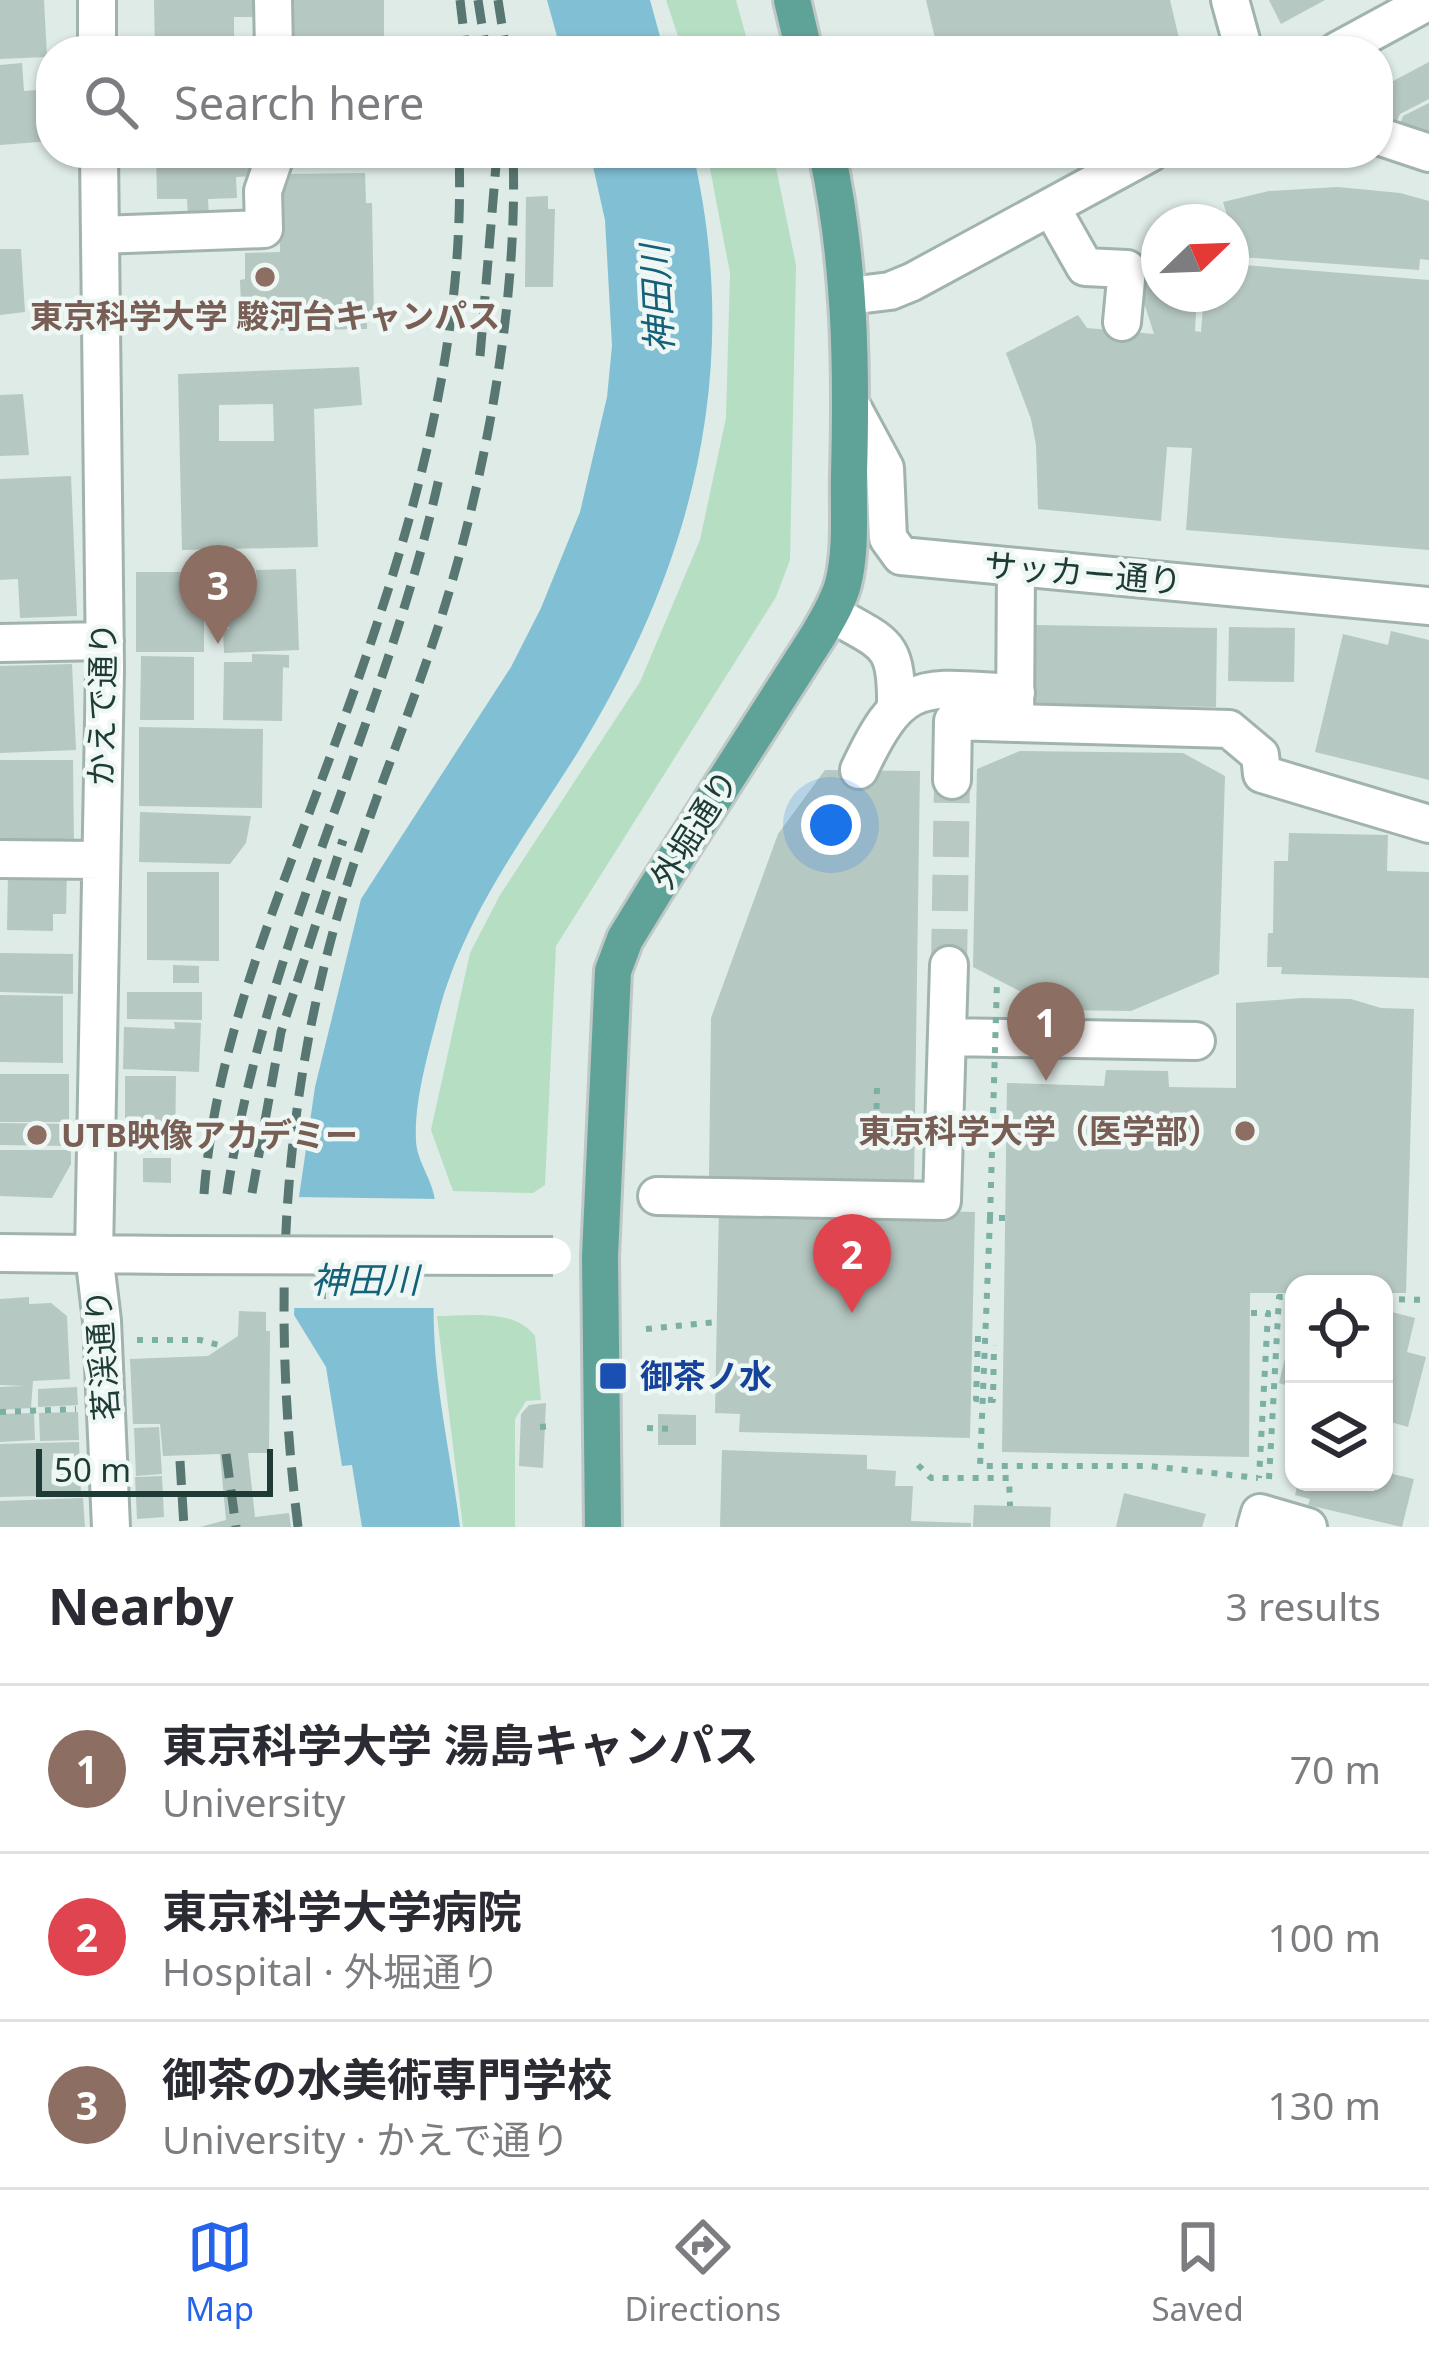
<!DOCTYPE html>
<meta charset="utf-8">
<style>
:root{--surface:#fff;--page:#f2f2f3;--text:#2b2b33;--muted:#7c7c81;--line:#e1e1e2;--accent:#2563eb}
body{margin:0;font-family:"Noto Sans","Noto Sans JP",sans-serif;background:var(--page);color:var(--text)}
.controls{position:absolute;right:36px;bottom:36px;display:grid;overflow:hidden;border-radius:24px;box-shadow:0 3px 9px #0004}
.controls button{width:108px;height:108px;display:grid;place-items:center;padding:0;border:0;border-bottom:3px solid var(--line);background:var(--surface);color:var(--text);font:60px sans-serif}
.compass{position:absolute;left:1141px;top:204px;width:108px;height:108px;border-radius:50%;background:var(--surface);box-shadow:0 3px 9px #0004;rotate:67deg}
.scale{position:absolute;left:36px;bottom:30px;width:237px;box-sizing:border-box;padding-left:12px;border:6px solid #1e3b36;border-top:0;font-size:33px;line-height:42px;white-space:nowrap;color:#1e3b36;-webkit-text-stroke:9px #eef7f4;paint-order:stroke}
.you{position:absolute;left:831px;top:825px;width:42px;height:42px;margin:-30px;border:9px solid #fff;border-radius:50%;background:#1a73e8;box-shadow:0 0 0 18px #1a73e833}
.badge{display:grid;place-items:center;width:78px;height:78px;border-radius:50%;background:var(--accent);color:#fff;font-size:39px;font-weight:700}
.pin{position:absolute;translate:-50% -99px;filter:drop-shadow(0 3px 6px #0008)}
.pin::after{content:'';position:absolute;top:63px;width:42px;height:36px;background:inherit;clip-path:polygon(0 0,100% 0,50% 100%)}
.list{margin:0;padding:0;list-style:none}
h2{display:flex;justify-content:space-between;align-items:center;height:156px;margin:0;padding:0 48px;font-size:51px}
h2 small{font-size:39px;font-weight:400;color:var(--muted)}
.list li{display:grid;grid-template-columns:78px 1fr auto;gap:36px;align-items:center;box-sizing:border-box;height:168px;padding:0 48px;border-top:3px solid var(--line)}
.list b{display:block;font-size:45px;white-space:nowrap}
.list p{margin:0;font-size:39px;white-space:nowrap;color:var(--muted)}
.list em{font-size:39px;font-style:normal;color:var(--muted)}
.icon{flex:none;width:66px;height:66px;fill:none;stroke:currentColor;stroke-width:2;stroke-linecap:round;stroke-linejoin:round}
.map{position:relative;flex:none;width:1429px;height:1527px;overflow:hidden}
.search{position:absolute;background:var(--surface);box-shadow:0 3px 9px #0004;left:36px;right:36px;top:36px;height:132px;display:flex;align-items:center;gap:30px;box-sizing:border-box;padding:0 42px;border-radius:48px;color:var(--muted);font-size:45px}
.sheet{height:660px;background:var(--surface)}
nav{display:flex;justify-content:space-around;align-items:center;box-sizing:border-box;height:168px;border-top:3px solid var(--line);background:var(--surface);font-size:33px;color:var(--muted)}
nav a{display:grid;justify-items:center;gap:6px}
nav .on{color:var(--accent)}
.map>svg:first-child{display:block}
.green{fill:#b5dec3}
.water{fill:#81c0d4}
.pier{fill:#deebe6}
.building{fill:#b6c8c2;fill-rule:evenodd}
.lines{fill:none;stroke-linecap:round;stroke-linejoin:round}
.minor-tunnel{stroke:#b8c8c3;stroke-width:36;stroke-dasharray:36 18;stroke-linecap:butt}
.minor-casing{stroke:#a1b3ae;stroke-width:42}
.major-casing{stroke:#c0c8c7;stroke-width:42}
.path{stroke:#7cb0a5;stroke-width:6;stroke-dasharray:6 9;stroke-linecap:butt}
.minor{stroke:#fff;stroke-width:36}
.major{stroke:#5fa398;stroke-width:36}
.rail{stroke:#587772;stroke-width:9;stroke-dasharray:24 12;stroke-linecap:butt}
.minor-bridge-casing{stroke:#a1b3ae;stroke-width:42;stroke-linecap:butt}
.path-bridge{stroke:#7cb0a5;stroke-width:6;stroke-dasharray:6 9;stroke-linecap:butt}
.minor-bridge{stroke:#fff;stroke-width:36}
.education-dot{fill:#8d6e63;stroke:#eef7f4;stroke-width:4.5}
.transit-dot{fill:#1a4fb4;stroke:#eef7f4;stroke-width:4.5}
.labels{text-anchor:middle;stroke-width:9;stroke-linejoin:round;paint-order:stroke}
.education-label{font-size:33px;font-weight:bold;fill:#785e54;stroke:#eef7f4}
.street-label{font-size:33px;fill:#1e3b36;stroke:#eef7f4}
.transit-label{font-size:33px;font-weight:bold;fill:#164399;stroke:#eef7f4;text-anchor:start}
.water-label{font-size:36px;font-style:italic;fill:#15617a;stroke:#eef7f4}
</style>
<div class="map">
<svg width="1429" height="1527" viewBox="0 0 1429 1527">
<rect width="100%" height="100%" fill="#deebe6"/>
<path class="green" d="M 666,0 L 736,0 L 750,51 L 683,51 Z
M 707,153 L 773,153 L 796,265 L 790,560 L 776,597 L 556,946 L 545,1185 L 533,1193 L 453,1191 L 431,1130 L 470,953 L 500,895 L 640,682 L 700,540 L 726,418 L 730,273 Z
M 437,1316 C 469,1316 514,1308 535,1336 L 541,1400 L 526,1401 L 515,1419 L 515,1527 L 463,1527 Z"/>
<path class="water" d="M 547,0 L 650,0 L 664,51 L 561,51 Z
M 590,153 L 693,153 C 743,370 693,565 578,752 C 524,838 464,916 438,1015 C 428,1054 414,1101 416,1141 C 417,1162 433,1180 435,1201 C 439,1243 432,1287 434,1329 C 436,1394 452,1462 460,1527 L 362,1527 L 352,1465 L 342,1466 L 326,1367 L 294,1315 L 299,1197 L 315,1087 L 361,899 L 511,667 L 541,608 L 580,512 L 607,397 L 612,346 L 605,220 Z"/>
<path class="pier" d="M 293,1197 L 441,1199 L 440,1308 L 288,1308 Z"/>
<path class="building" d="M 0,0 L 44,0 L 47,57 L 0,59 Z
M 154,0 L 260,0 L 260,17 L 234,17 L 234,51 L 155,51 Z
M 292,0 L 384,0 L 384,51 L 292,51 Z
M 926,0 L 1170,0 L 1182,51 L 938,51 Z
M 1269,0 L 1325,0 L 1281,24 Z
M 1429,62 L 1429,99 L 1400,114 L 1396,123 L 1378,117 L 1378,89 Z
M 22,63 L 24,91 L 51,89 L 51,141 L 0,145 L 0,65 Z
M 1429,103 L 1429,136 L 1399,127 L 1403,116 Z
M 156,153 L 252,153 L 252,176 L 236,177 L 237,198 L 208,199 L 209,217 L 188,217 L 187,199 L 157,199 Z
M 365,173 L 366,203 L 372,203 L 374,320 L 367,320 L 367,329 L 242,331 L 240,280 L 245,279 L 245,253 L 280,252 L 279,189 L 284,174 Z
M 1338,187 L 1400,193 L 1429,201 L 1429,260 L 1420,259 L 1419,270 L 1240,257 L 1223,202 L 1269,191 Z
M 548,196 L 548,209 L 555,209 L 553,287 L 525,287 L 526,197 Z
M 0,249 L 21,249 L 25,312 L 0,315 Z
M 1159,254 L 1159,294 L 1197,294 L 1195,331 L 1201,332 L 1204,294 L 1231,294 L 1231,264 L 1429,280 L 1429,550 L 1186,530 L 1192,448 L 1167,447 L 1161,521 L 1038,509 L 1036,445 L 1031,419 L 1006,353 L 1078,315 L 1087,328 L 1154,334 L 1141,293 L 1145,276 Z
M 359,367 L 362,405 L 314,409 L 318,547 L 182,550 L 178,374 ZM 273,404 L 274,441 L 219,441 L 219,405 Z
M 23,394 L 29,455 L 0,456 L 0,395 Z
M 71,476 L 77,616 L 20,618 L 18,579 L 0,580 L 0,479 Z
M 296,569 L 299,650 L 224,653 L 223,629 L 229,629 L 227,580 L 257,579 L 256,570 Z
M 136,572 L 215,572 L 215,598 L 204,598 L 204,652 L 136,652 Z
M 1035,625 L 1217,628 L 1216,707 L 1033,704 Z
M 1229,627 L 1295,628 L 1294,682 L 1228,681 Z
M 1391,631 L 1429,640 L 1429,780 L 1315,752 L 1343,634 L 1388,645 Z
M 252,654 L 289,655 L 289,668 L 283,667 L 282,721 L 223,720 L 224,662 L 252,662 Z
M 141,656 L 194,657 L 194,720 L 140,720 Z
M 72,664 L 76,750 L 0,753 L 0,666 Z
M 139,727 L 263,729 L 262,808 L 139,806 Z
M 1020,751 L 1183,753 L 1225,776 L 1219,974 L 1131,1011 L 1056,1010 L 973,967 L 977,769 Z
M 0,760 L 73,760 L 74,848 L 0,848 Z
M 825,770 L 920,771 L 914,1182 L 709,1178 L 711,1018 L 778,834 Z
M 140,812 L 251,816 L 246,843 L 230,864 L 139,862 Z
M 1289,833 L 1388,835 L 1387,871 L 1429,872 L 1429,978 L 1281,974 L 1282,967 L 1267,967 L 1268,933 L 1273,933 L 1274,861 L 1288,861 Z
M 8,872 L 67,873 L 66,914 L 53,914 L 53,931 L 7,930 Z
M 147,872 L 219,872 L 219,961 L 147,960 Z
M 0,953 L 73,954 L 73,994 L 0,992 Z
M 173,965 L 199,966 L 199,983 L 173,983 Z
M 127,992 L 202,992 L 202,1020 L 127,1019 Z
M 0,995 L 63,996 L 63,1063 L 0,1062 Z
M 1302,998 L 1351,999 L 1381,1008 L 1414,1009 L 1406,1293 L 1384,1293 L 1384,1284 L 1294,1284 L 1294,1293 L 1250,1293 L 1249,1457 L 1002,1452 L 1007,1083 L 1104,1086 L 1106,1070 L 1168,1071 L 1169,1087 L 1236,1088 L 1236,1003 Z
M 174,1022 L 201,1023 L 199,1072 L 123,1069 L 124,1027 L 175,1029 Z
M 0,1074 L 69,1074 L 69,1122 L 0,1122 Z
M 125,1076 L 176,1076 L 175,1152 L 150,1152 L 150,1135 L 125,1134 Z
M 0,1123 L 72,1124 L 72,1146 L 0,1145 Z
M 0,1150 L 71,1150 L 71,1164 L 52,1198 L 0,1196 Z
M 143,1158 L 171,1158 L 171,1183 L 143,1182 Z
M 719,1205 L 975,1212 L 970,1438 L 739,1432 L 740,1414 L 715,1413 Z
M 29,1297 L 29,1304 L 51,1303 L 67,1316 L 70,1379 L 33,1381 L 31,1408 L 0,1410 L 0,1387 L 25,1386 L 0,1385 L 0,1299 Z
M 1384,1310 L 1415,1318 L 1407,1352 L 1426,1357 L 1408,1427 L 1384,1420 Z
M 239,1311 L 266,1312 L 266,1331 L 270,1331 L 269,1453 L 248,1453 L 255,1517 L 289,1513 L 291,1527 L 200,1527 L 226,1520 L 220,1454 L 163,1456 L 160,1424 L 133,1424 L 130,1359 L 208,1356 L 238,1336 Z
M 1292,1329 L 1294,1329 L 1294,1388 L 1279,1383 Z
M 77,1387 L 78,1405 L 38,1407 L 38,1389 Z
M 546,1403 L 543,1468 L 519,1466 L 521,1414 L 529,1405 Z
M 78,1412 L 79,1440 L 40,1441 L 39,1413 Z
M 34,1413 L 35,1440 L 0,1442 L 0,1414 Z
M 658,1414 L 696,1415 L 696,1445 L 658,1445 Z
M 159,1427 L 162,1474 L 136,1476 L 134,1428 Z
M 79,1442 L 81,1495 L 0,1497 L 0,1444 Z
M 722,1450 L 867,1455 L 867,1469 L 896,1471 L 895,1486 L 913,1486 L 911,1521 L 971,1523 L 971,1527 L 720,1527 Z
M 1384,1472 L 1414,1479 L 1402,1527 L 1308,1505 L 1310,1499 L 1295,1495 L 1298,1482 L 1384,1482 Z
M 162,1476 L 164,1517 L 137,1519 L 135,1477 Z
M 1124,1493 L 1206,1514 L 1202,1527 L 1116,1527 Z
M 83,1498 L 85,1527 L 0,1527 L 0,1501 Z
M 974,1505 L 1051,1507 L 1050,1527 L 973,1527 Z"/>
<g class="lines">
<path class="minor-tunnel" d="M 949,965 L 952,780"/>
<defs>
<path id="minor" d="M 97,0 L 97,51
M 273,0 L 274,51
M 1230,0 L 1244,51
M 1337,51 L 1429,1
M 1378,136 L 1429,153
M 99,153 L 105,669 L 94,1254 L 102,1321 L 111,1527
M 1051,207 L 1085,267 L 1127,269 L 1122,322
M 100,235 L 264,229 L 263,191 L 276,153
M 849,296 L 890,291 L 912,282 L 1150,153
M 851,405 L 885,468 L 888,538 L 901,556 L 1429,606
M 1016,567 L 1015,723 L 1229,729 L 1260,755 L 1262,774 L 1429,824
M 831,613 C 885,645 897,640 896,707
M 0,643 L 105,641
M 859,770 C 903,676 921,688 1016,693
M 952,780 L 953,721 L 1015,723
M 0,859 L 99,860
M 947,1037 L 1196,1041
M 657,1196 L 942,1201 L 949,965
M 0,1253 L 172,1255
M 1256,1527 L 1260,1513 L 1308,1527"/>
<path id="major" d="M 792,0 L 804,51
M 603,1527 L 600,1256 L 613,971 L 625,939 L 655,890 L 819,634 C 828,618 838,602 843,584 C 852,549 848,509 849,474 C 852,365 850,260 827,153"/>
</defs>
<use href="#minor" class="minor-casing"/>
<use href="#major" class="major-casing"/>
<path class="path" d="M 877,1088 L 876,1133 L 911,1133
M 1005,1218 L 990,1218 L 980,1466 L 1149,1466 L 1258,1478
M 323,1293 L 323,1302
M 1384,1299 L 1429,1300
M 1251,1313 L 1268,1313 L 1259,1478
M 646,1329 L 717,1322
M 978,1336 L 976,1399 L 993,1400 L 994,1345
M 137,1340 L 200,1340 L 223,1346
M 0,1412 L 76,1409
M 540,1427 L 555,1426
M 647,1428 L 677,1429
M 918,1465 L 931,1478 L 1009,1478 L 1010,1506
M 1269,1479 L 1279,1297 L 1294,1297"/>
<use href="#minor" class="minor"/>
<use href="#major" class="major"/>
<path class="rail" d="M 460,0 L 466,51
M 478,0 L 486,51
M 498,0 L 506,51
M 480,356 L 496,165
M 252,1193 L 281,1032 L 343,840
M 204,1194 C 214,1059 264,934 311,808 C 390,598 467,381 459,153
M 227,1194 C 264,944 386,719 440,474
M 226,1454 L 236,1527
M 180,1461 L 184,1527
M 298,1527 C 274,1334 279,1140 328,951 C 360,825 416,707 452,582 C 490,451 518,290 513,153"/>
<defs>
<path id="minor-bridge" d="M 172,1255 L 553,1256"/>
</defs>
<use href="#minor-bridge" class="minor-bridge-casing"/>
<path class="path-bridge" d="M 911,1133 L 993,1134
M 990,1218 L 997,981"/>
<use href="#minor-bridge" class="minor-bridge"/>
</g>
<g class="education-dot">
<circle cx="265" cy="277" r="12"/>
<circle cx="1245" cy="1131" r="12"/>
<circle cx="37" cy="1135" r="12"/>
</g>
<rect class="transit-dot" x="598" y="1361" width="30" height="30" rx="6"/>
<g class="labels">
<g class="education-label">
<text x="265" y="328">東京科学大学 駿河台キャンパス</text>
<text x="1221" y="1143" text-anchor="end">東京科学大学（医学部）</text>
<text x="61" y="1147" text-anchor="start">UTB映像アカデミー</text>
</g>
<g class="street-label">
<text transform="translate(1083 573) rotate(5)" y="12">サッカー通り</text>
<text transform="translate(102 704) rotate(-89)" y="12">かえで通り</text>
<text transform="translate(694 829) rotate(-58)" y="12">外堀通り</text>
<text transform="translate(102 1355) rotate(-94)" y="12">茗渓通り</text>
</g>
<g class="transit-label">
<text x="640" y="1388">御茶ノ水</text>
</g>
<g class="water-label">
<text transform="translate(657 299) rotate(-93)" y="13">神田川</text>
<text x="365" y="1293">神田川</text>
</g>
</g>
</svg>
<div class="controls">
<button><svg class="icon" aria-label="locate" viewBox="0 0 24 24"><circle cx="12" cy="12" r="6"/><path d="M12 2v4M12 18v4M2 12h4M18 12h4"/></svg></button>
<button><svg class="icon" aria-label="layers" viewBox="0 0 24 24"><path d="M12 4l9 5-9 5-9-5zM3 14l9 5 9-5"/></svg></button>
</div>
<svg class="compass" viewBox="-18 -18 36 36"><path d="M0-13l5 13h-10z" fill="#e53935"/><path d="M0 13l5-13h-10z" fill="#7c7c81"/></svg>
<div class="scale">50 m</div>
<div class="you"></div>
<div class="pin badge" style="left:1046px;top:1081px;background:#8d6e63">1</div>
<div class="pin badge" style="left:852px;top:1313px;background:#e0444e">2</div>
<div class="pin badge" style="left:218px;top:644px;background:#8d6e63">3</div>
<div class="search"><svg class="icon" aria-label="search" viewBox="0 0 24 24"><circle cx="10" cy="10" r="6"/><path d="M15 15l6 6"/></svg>Search here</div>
</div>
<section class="sheet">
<h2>Nearby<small>3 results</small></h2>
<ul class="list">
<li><span class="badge" style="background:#8d6e63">1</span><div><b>東京科学大学 湯島キャンパス</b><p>University</p></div><em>70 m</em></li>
<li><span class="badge" style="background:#e0444e">2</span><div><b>東京科学大学病院</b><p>Hospital · 外堀通り</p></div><em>100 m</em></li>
<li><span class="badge" style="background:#8d6e63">3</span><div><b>御茶の水美術専門学校</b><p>University · かえで通り</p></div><em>130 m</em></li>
</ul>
</section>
<nav>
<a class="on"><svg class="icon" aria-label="map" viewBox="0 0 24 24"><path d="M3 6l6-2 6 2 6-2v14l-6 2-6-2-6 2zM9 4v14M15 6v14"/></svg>Map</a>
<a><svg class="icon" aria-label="directions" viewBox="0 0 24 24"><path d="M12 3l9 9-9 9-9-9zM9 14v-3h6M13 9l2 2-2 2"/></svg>Directions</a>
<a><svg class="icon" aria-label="saved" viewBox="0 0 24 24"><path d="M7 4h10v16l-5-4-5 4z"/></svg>Saved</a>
</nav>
